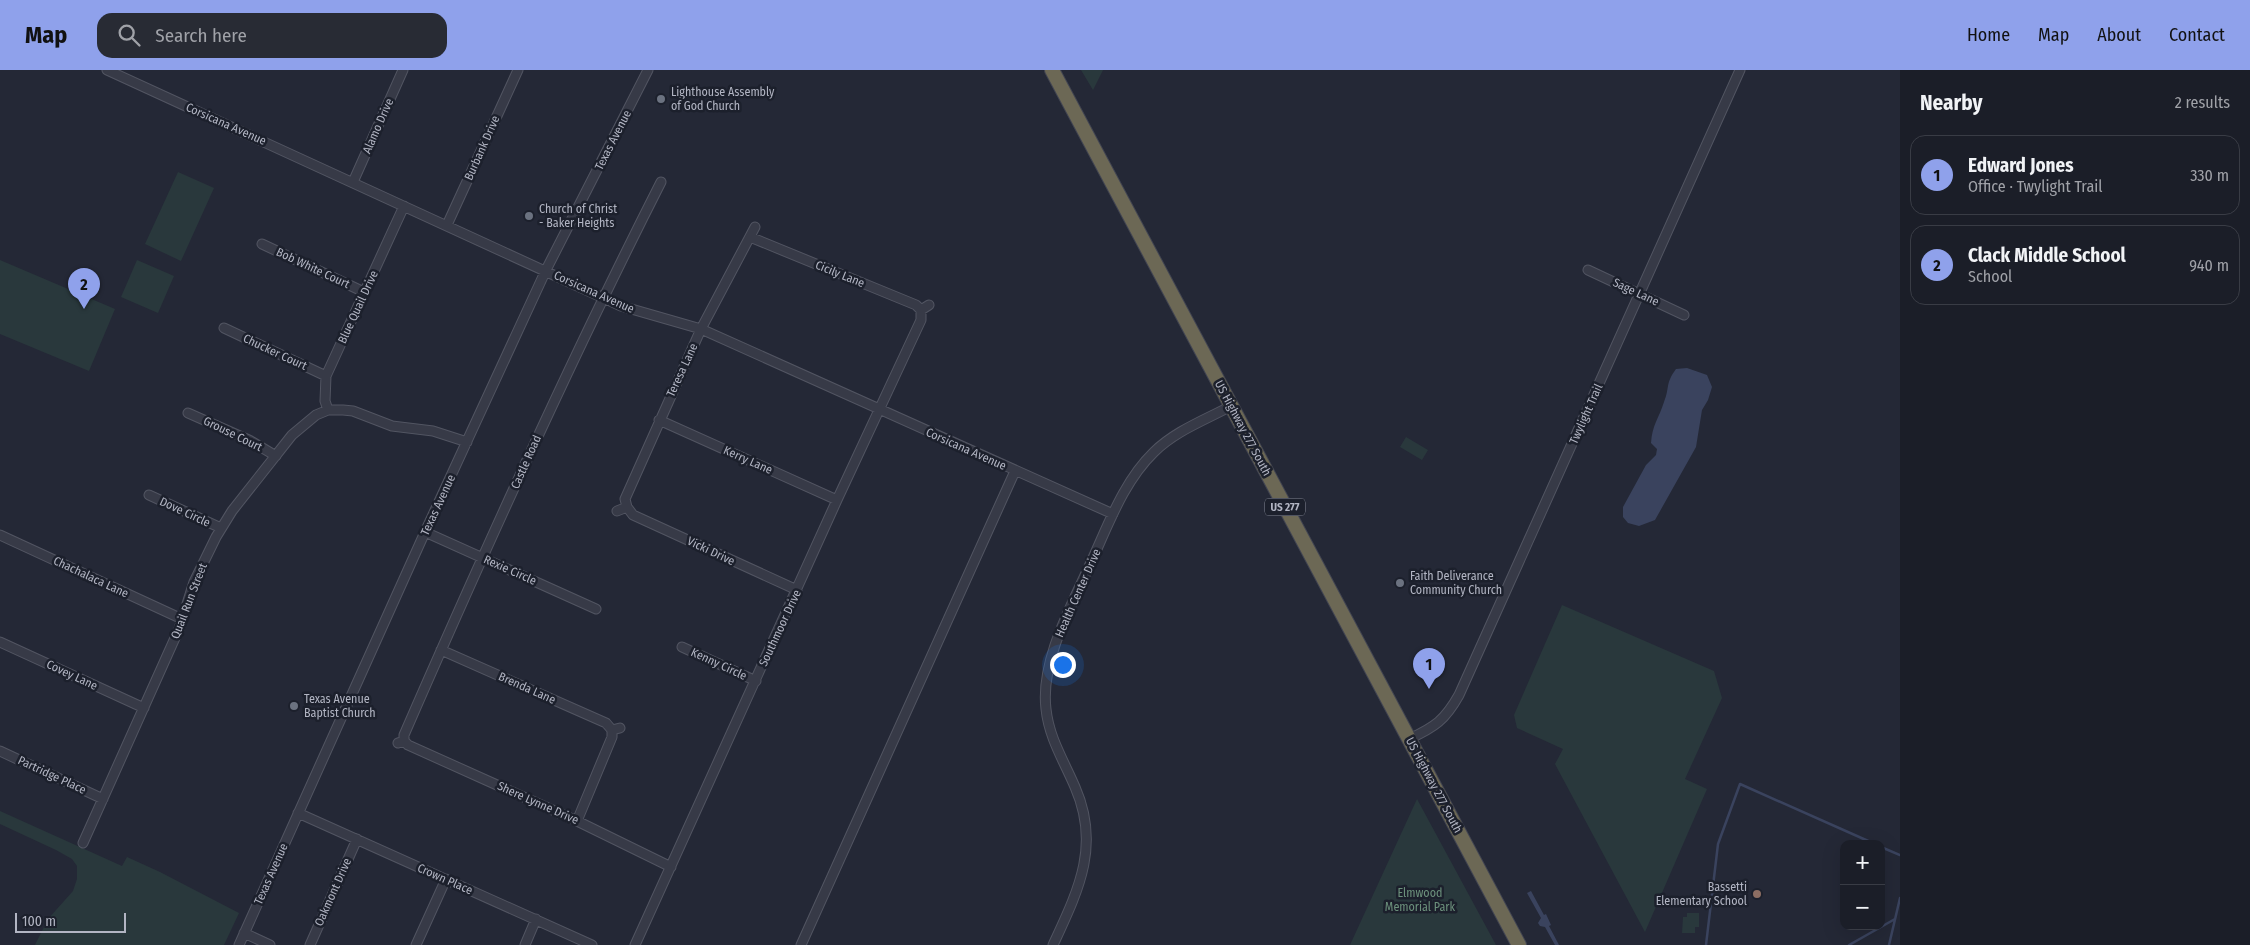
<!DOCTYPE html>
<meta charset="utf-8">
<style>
:root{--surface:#1b1e28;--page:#282b34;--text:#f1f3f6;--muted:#a0a2a8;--line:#393c45;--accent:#8fa1eb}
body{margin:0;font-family:"Fira Sans Condensed",sans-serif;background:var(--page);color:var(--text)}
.controls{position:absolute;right:15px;bottom:15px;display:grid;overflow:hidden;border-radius:10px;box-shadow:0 5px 20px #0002}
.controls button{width:45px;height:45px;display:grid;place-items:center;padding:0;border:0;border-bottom:1px solid var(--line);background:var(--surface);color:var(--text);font:25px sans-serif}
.scale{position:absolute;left:15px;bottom:12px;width:111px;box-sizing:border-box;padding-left:5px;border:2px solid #b2b5c3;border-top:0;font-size:14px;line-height:18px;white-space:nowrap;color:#b2b5c3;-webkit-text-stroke:4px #1c202c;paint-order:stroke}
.you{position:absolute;left:1062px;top:594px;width:18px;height:18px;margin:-12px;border:4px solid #fff;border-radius:50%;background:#1a73e8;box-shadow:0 0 0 8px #1a73e833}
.badge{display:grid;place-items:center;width:32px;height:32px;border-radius:50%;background:var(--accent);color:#111;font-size:16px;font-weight:700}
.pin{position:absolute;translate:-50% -41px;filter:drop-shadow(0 1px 2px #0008)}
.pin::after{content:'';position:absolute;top:26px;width:18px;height:15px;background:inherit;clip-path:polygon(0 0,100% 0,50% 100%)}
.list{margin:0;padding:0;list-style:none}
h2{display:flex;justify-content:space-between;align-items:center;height:65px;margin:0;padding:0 20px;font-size:21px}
h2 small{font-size:16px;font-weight:400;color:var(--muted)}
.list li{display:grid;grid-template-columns:32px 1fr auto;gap:15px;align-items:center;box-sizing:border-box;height:80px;margin:0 10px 10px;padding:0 10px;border:1px solid var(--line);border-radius:15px}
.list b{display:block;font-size:19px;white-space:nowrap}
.list p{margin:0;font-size:16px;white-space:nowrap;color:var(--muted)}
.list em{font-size:16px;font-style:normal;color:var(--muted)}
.icon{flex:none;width:28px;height:28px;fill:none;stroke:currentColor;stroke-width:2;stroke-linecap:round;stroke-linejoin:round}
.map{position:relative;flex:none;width:1900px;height:875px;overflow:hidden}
header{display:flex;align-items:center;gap:30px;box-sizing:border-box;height:70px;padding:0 25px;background:var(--accent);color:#111}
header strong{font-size:24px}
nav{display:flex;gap:28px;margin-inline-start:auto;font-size:18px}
.search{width:350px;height:45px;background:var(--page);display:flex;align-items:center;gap:12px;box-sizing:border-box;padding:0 18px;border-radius:15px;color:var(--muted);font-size:19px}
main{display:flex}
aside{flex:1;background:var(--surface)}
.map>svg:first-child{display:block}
.green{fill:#29383c}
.water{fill:#3a435e}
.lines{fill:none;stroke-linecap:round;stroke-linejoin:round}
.stream{stroke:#3a435e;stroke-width:2.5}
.minor-casing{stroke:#525562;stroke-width:11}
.highway-casing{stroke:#424552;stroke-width:16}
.minor{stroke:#373a47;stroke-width:9}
.highway{stroke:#6c6855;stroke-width:14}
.worship-dot{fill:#6b7280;stroke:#1c202c;stroke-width:2}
.education-dot{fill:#8d6e63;stroke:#1c202c;stroke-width:2}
.labels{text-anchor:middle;stroke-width:5;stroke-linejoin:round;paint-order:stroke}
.shield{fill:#1c202c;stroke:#858896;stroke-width:1}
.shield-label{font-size:11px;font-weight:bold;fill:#b2b5c3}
.poi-label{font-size:12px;fill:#b2b5c3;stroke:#1c202c;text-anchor:start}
.street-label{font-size:12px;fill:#b2b5c3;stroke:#1c202c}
.park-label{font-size:12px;fill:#6c917c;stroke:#1c202c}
</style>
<header>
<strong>Map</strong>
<div class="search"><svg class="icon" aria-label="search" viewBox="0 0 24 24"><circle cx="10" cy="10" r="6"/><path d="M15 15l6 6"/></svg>Search here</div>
<nav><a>Home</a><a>Map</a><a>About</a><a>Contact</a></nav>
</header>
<main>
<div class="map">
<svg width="1900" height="875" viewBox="0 0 1900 875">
<rect width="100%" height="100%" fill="#242836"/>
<path class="green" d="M 1081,0 L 1103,0 L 1093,20 Z
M 178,102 L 214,118 L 181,191 L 145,174 Z
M 0,190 L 115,239 L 89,301 L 0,264 Z
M 137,190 L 174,206 L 158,243 L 121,227 Z
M 1406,367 L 1428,380 L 1422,390 L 1400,377 Z
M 1562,535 L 1714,601 L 1722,628 L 1685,709 L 1707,719 L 1645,862 L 1555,694 L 1563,679 L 1517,658 L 1514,645 Z
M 1417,729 L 1496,875 L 1350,875 Z
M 0,741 L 122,796 L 127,787 L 160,802 L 239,843 L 224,875 L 35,875 L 48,849 L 73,821 L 77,809 L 77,796 L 72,789 L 56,780 L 0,754 Z
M 1687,843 L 1699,843 L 1699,857 L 1695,857 L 1695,863 L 1682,863 L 1683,847 L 1687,847 Z"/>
<path class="water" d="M 1687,298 L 1707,305 L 1712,317 L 1708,330 L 1702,340 L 1696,377 L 1655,450 L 1639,456 L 1628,453 L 1623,447 L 1623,437 L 1646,395 L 1656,385 L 1657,379 L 1651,373 C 1652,355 1659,348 1664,332 C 1670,317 1665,314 1676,299 Z
M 1531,821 L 1544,845 L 1546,844 L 1551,855 L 1549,856 L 1559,875 L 1555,875 L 1545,857 L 1540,856 L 1538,853 L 1541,848 L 1527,823 Z"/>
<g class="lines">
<path class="stream" d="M 1881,777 L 1900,785
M 1706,875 L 1718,774 L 1740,714 L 1875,774
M 1849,875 L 1895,849
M 1889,875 L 1900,828"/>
<defs>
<path id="minor" d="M 107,0 L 621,236 L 701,259 L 1113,444
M 353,112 L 403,0
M 447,155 L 518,0
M 750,167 L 916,235 L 921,240 L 929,235
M 262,174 L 364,222
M 1588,200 L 1684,245
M 224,258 L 326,306
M 328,340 L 325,331 L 326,306 L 404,136
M 188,343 L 249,370 L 276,386
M 659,350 L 837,430
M 149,425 L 221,458
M 627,437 L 633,445 L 797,520
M 617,441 L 627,437 L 625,429 L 701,259 L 755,157
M 425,462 L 596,539
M 0,465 L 182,549
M 0,572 L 144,638
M 682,577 L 756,611
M 441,580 L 606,653 L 612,660
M 1409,669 C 1435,657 1445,650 1459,625 L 1740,0
M 404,671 L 408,675 L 577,751 L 671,797
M 398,673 L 404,671 L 404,665 C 485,479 569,293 661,112
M 0,681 L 103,729
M 298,743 L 592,875
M 577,751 L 612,667 L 612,660 L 620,658
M 83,773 L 179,559 L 194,512 L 216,467 L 232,441 L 292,365 L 316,345 L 328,340 L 343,340 L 353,341 L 392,356 L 433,361 L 467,372
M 244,863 L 270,875
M 239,875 L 425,462 L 546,200 L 648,0
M 310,875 L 357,769
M 416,875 L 446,809
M 525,875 L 536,849
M 635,875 L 837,430 L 921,250 L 921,240
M 801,875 L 1015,401
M 1053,875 C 1078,821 1101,776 1075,717 C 1064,691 1049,668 1046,639 C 1040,590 1073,533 1092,490 C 1109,453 1124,411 1154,382 C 1175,361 1205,350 1231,336"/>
<path id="highway" d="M 1052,0 L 1519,875"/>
</defs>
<use href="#minor" class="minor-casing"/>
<use href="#highway" class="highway-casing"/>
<use href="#minor" class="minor"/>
<use href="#highway" class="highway"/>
</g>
<g class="worship-dot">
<circle cx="661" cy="29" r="5"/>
<circle cx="529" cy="146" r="5"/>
<circle cx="1400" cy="513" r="5"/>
<circle cx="294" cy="636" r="5"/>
</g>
<circle class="education-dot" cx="1757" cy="824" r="5"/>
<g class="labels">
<rect class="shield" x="1265" y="428.5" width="40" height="17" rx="4"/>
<g class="shield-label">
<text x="1285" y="441">US 277</text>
</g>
<g class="poi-label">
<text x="671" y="26">Lighthouse Assembly<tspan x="671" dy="14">of God Church</tspan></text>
<text x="539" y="143">Church of Christ<tspan x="539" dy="14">- Baker Heights</tspan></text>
<text x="1410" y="510">Faith Deliverance<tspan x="1410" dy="14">Community Church</tspan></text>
<text x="304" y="633">Texas Avenue<tspan x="304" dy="14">Baptist Church</tspan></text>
<text x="1747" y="821" text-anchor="end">Bassetti<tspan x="1747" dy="14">Elementary School</tspan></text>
</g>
<g class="street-label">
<text transform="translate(226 54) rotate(24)" y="4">Corsicana Avenue</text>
<text transform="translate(378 56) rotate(-66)" y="4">Alamo Drive</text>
<text transform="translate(613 70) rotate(-63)" y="4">Texas Avenue</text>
<text transform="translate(482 78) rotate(-66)" y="4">Burbank Drive</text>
<text transform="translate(313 198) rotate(25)" y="4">Bob White Court</text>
<text transform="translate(840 204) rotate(22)" y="4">Cicily Lane</text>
<text transform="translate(594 222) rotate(24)" y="4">Corsicana Avenue</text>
<text transform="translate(1636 222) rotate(25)" y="4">Sage Lane</text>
<text transform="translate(358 237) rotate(-65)" y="4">Blue Quail Drive</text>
<text transform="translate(275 282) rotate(25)" y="4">Chucker Court</text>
<text transform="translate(682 300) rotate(-65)" y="4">Teresa Lane</text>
<text transform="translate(1586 344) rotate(-66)" y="4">Twylight Trail</text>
<text transform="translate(1243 358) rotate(62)" y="4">US Highway 277 South</text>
<text transform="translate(233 364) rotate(26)" y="4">Grouse Court</text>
<text transform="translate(966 379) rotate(24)" y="4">Corsicana Avenue</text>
<text transform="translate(748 390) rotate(24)" y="4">Kerry Lane</text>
<text transform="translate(526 392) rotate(-66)" y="4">Castle Road</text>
<text transform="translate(438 435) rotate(-65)" y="4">Texas Avenue</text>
<text transform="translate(185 442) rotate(25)" y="4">Dove Circle</text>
<text transform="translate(711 481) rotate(25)" y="4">Vicki Drive</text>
<text transform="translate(510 500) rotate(24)" y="4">Rexie Circle</text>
<text transform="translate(91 507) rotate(25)" y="4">Chachalaca Lane</text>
<text transform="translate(1078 523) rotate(-66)" y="4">Health Center Drive</text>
<text transform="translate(189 531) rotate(-69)" y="4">Quail Run Street</text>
<text transform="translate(780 558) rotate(-65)" y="4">Southmoor Drive</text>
<text transform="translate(719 594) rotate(25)" y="4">Kenny Circle</text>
<text transform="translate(72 605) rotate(25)" y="4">Covey Lane</text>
<text transform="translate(527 618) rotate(24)" y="4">Brenda Lane</text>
<text transform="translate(52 705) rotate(25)" y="4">Partridge Place</text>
<text transform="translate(1434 715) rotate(62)" y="4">US Highway 277 South</text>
<text transform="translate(538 733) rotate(24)" y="4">Shere Lynne Drive</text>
<text transform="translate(271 804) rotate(-66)" y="4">Texas Avenue</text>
<text transform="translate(445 809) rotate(24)" y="4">Crown Place</text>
<text transform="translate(333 822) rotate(-66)" y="4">Oakmont Drive</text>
</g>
<g class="park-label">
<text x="1420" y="827">Elmwood<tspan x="1420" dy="14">Memorial Park</tspan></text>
</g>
</g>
</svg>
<div class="controls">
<button>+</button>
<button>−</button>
</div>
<div class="scale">100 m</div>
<div class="you"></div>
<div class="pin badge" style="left:1429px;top:619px">1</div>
<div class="pin badge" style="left:84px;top:239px">2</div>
</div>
<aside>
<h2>Nearby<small>2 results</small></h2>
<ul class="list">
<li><span class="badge">1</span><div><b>Edward Jones</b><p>Office · Twylight Trail</p></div><em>330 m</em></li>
<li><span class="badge">2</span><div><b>Clack Middle School</b><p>School</p></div><em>940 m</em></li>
</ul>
</aside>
</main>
